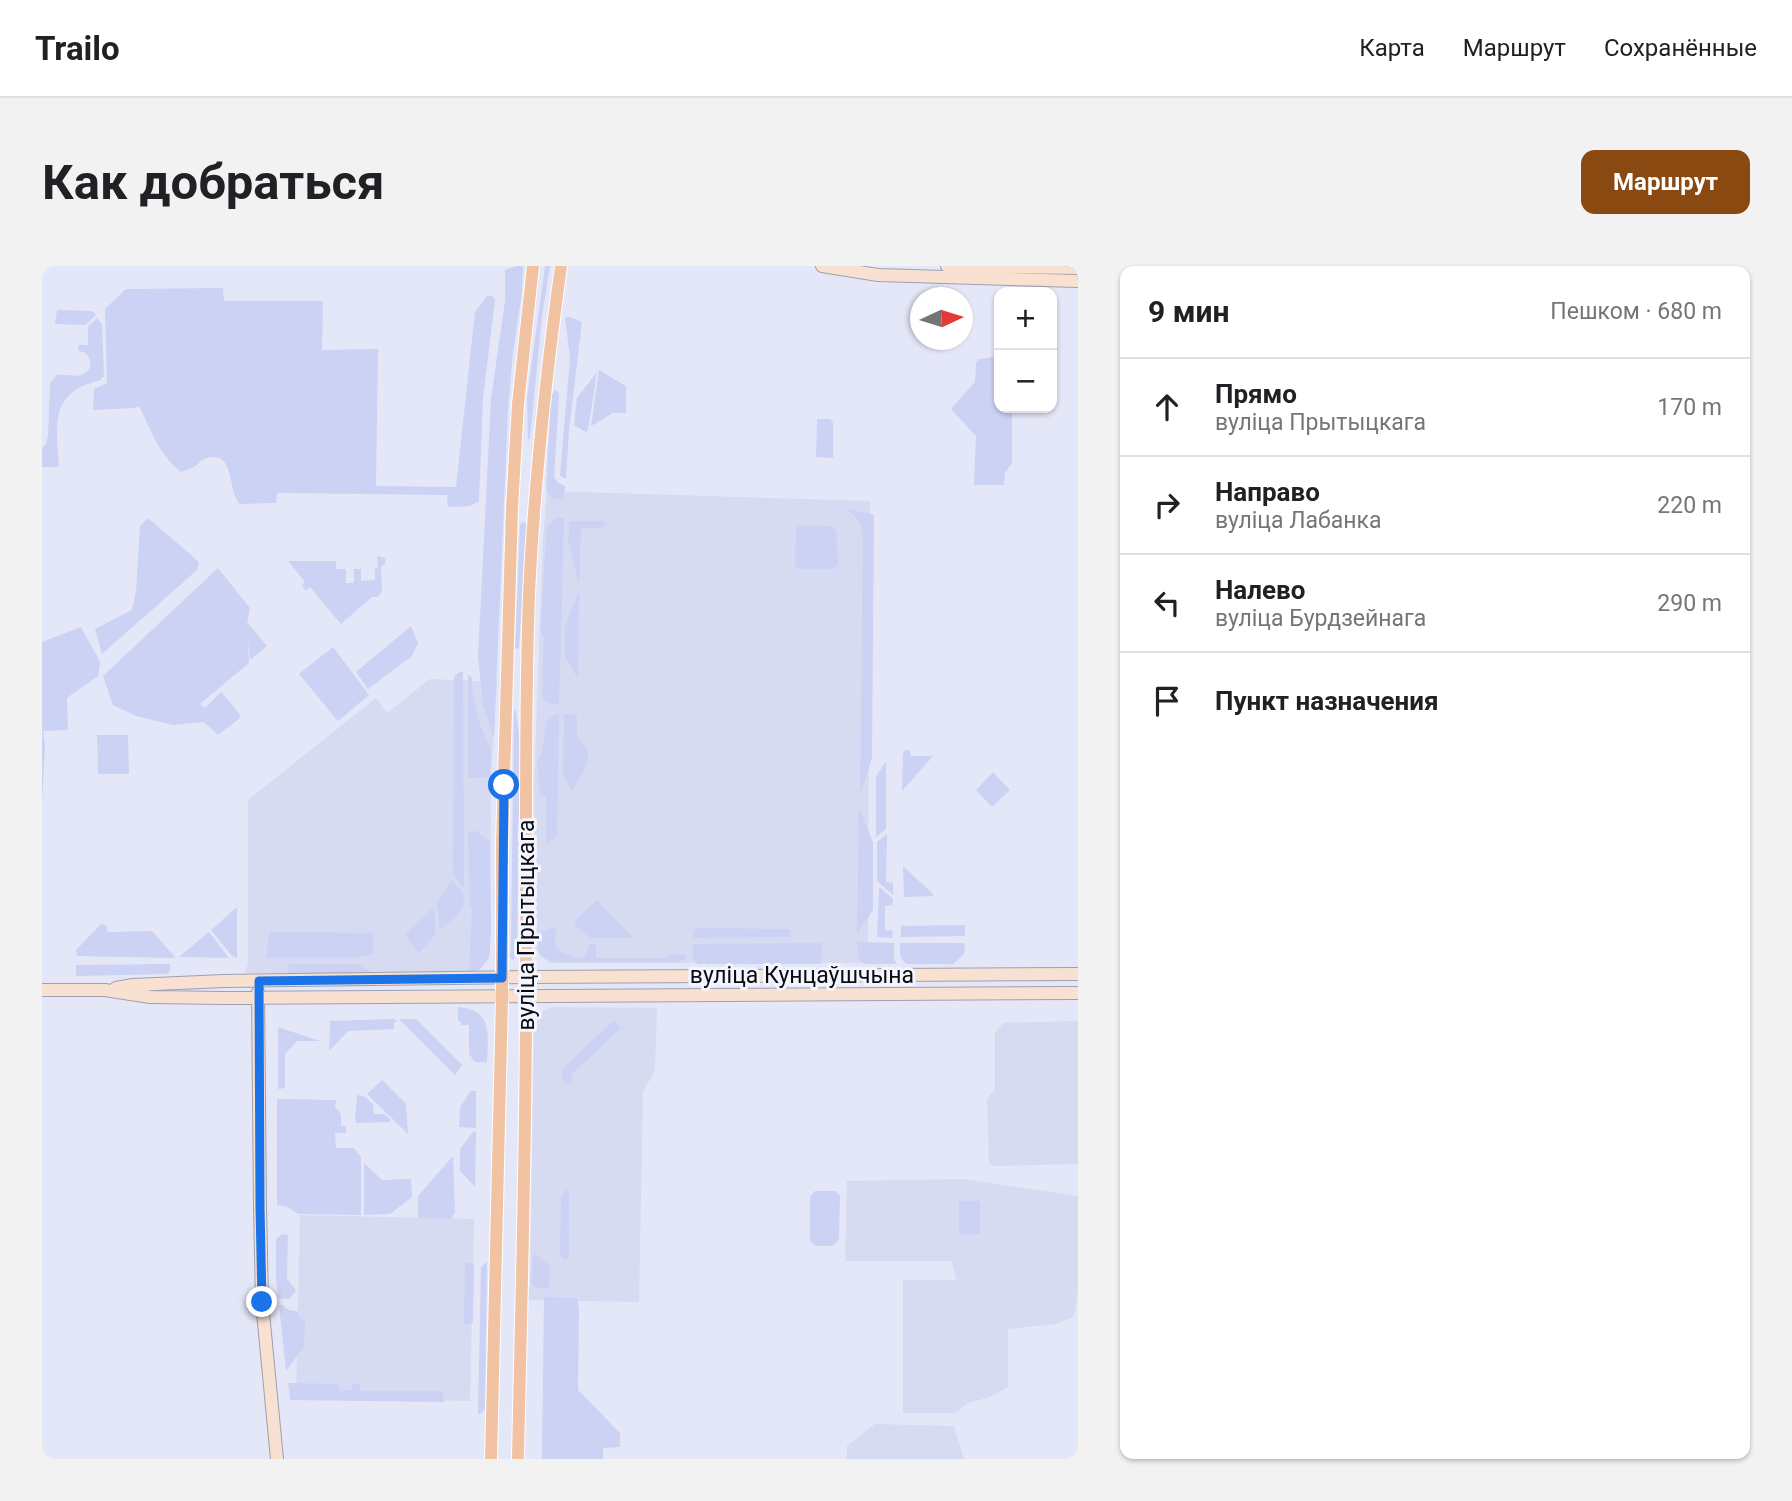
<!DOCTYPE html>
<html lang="ru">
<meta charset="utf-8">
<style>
:root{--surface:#fff;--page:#f2f2f2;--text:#202124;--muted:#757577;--line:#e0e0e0;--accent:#894911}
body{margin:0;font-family:Roboto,sans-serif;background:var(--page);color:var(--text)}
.controls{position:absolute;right:21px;top:21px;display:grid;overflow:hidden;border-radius:14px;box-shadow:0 2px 5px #0004}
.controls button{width:63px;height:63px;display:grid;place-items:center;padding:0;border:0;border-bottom:2px solid var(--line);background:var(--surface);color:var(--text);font:35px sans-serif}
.compass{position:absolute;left:868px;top:21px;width:63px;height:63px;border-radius:50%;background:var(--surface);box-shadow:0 2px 5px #0004;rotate:86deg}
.stop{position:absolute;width:21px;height:21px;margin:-16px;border:5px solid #1a73e8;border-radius:50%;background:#fff}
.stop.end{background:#1a73e8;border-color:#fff;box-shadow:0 2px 7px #0008}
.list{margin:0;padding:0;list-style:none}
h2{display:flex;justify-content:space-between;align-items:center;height:91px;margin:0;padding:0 28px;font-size:30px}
h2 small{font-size:23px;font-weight:400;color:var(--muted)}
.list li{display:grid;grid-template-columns:46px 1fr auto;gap:21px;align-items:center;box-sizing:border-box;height:98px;padding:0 28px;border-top:2px solid var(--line)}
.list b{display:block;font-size:26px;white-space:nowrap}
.list p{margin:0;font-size:23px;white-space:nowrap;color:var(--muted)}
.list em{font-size:23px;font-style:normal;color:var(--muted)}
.icon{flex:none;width:38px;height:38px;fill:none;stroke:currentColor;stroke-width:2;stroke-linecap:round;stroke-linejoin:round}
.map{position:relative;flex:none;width:1036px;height:1193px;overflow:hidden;border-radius:14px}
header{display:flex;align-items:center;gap:42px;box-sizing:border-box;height:98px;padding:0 35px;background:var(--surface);border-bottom:2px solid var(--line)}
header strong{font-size:33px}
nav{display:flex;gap:38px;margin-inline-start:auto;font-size:24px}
.intro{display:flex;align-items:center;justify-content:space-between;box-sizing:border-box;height:168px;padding:0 42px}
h1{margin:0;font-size:49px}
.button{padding:18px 32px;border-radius:14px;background:var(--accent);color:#fff;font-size:24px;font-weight:700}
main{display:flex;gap:42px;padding:0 42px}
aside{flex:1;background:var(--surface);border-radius:14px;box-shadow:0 2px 5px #0004}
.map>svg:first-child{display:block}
.built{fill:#d6dbf1}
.green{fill:#cbd2f4}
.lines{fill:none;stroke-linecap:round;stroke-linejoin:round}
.secondary-casing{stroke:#9da0af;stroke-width:14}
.primary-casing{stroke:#fff;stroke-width:14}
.secondary{stroke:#f8e1d1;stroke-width:12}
.primary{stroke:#f1c3a3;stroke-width:12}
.route{stroke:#1a73e8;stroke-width:9}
.labels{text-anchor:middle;stroke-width:6;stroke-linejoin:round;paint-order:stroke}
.street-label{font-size:23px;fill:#0a0b10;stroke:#f3f5ff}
</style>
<header>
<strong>Trailo</strong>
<nav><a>Карта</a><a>Маршрут</a><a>Сохранённые</a></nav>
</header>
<div class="intro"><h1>Как добраться</h1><a class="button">Маршрут</a></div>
<main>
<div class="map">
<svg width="1036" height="1193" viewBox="0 0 1036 1193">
<rect width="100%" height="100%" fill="#e4e7f8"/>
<path class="built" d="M 505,225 L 828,235 L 826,697 L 508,697 L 499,691 L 494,683 L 493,590 L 488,584 L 493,576 L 492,520 L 501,274 Z
M 388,413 L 455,416 L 449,512 L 448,682 L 447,692 L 442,699 L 437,704 L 427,707 L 203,707 L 206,698 L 206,534 L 334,432 L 345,447 Z
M 511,741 L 615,742 L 613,805 L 601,825 L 597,1036 L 483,1034 L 488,1019 L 492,760 L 497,748 L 504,743 Z
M 1036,755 L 1036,898 L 951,900 L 947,896 L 945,833 L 953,823 L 953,767 L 961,757 Z
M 921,913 L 1036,930 L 1036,1021 L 1032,1051 L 1014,1058 L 966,1063 L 966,1121 L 948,1131 L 926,1137 L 913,1147 L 861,1147 L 861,1014 L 914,1014 L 910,995 L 803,995 L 805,915 Z
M 258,949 L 432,953 L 428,1135 L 254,1131 Z
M 833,1158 L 912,1160 L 922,1193 L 805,1193 L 805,1180 Z"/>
<path class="green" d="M 475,0 L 481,0 L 480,26 L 471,86 L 466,144 L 452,472 L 441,438 L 436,390 L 449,133 L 463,35 L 463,4 Z
M 503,0 L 508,0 L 500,51 L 488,173 L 486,173 L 485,132 Z
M 181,22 L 182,35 L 281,35 L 280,84 L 336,83 L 334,220 L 414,221 L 433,46 L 445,30 L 450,30 L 453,34 L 441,132 L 437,235 L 428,240 L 406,241 L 405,229 L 235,227 L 234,237 L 198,238 C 185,226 194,184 165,192 C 157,195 161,194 155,199 C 151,202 144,204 139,206 C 115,186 111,167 97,140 L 93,142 L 51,144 L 52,123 L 65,117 L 63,43 L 84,23 Z
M 15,44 L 50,45 L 54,49 L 43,59 L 13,58 Z
M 523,51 L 528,51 L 540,56 L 527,164 L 524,213 L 518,210 L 528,92 Z
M 55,52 L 60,58 L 62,111 L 59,111 L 59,114 C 7,126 14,158 17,201 L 0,201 L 0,182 L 4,178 L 6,170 L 8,117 L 15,109 C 22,108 34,111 39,109 C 53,105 51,87 37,85 L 36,79 L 46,79 L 46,61 Z
M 957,90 L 957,142 L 970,142 L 970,197 L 963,207 L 962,219 L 932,219 L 934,170 L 909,143 L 933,116 L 934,97 L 937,93 Z
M 557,104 L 584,120 L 584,147 L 571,147 L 549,160 Z
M 555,106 L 546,164 L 544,166 L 532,159 L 535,132 Z
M 513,124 L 517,127 L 517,131 L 512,211 L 516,217 L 523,220 L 522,234 C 512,234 507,232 504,223 L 509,131 Z
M 775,153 L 788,153 L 791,156 L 791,192 L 774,191 Z
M 802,242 L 832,249 L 830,492 L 818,530 L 821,270 C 819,255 814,250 802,242 Z
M 106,252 L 157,296 L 155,304 L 60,388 L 53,363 L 90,344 L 94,325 L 98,260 Z
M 513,252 L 522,252 L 517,439 L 505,437 L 500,431 L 502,371 L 498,364 L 505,260 Z
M 528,255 L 561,255 L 564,257 L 561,262 L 539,262 L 537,318 L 526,275 Z
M 482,256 L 484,257 L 485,262 L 477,382 L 475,383 L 473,382 L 478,260 L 479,257 Z
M 758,259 L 787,260 L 794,264 L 796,298 L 791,303 L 756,303 L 753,300 L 754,261 Z
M 335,290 L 343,292 L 343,298 L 339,301 L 340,326 L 335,331 L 330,331 L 299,358 L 268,321 L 264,325 L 260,319 L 263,316 L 246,295 L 294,295 L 294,303 L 304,303 L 304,317 L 312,317 L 312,303 L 319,303 L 319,315 L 333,314 L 333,303 L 336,302 Z
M 176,302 L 208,342 L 205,359 L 207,358 L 225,380 L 208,394 L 206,373 L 207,397 L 158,438 L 163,442 L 179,426 L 197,447 L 198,452 L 176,469 L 162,456 L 131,459 L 94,450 L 71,439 L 61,410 Z
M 537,324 L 536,413 L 523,390 L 523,361 Z
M 369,360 L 376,377 L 370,390 L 326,423 L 314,406 Z
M 39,361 L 58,396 L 56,410 L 25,432 L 26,464 L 1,465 L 3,481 L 0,537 L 0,376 Z
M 291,381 L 327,429 L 296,455 L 257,408 Z
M 418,406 L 421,406 L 422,620 L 421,621 L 412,609 L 411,599 L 412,413 L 413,409 Z
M 426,408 L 430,412 L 431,432 L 435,447 L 439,461 L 449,484 L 448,511 L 426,512 Z
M 474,444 L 478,479 L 475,690 L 471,694 L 468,692 L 469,674 L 472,445 Z
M 517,448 L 515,570 L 504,579 L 504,530 L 498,528 L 495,497 L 500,486 L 504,456 L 511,449 Z
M 522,448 L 532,448 L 535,451 L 535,469 L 545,483 L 546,488 L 545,498 L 530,526 L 521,509 Z
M 55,469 L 86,469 L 87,508 L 56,508 Z
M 868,484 L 869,490 L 891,490 L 860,525 L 861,489 L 862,485 Z
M 844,496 L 844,563 L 834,571 L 834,510 Z
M 951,506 L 968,524 L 950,541 L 934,524 Z
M 817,542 L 831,576 L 831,644 L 815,668 Z
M 429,565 L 434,565 L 448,576 L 449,666 L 447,692 L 437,704 L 427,707 L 430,641 L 428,641 L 426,567 Z
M 845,568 L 844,616 L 851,617 L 851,629 L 835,615 L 835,576 Z
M 861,600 L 891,628 L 891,630 L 862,631 Z
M 410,614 L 421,628 L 422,639 L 414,650 L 398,664 L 395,637 Z
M 837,621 L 851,633 L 851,639 L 843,640 L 843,664 L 851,665 L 850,672 L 835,671 Z
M 555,634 L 591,672 L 549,672 L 533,660 L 533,655 Z
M 195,641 L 195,692 L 190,690 L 169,664 Z
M 390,643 L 393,646 L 393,669 L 377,687 L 363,669 Z
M 59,658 L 65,660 L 65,666 L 110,665 L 133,691 L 131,692 L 35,690 L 34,684 Z
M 923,659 L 923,670 L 859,671 L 859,660 Z
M 510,662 L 514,664 L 513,681 C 526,689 543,702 547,678 L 554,678 L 554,692 L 621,692 L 634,688 L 643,689 L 644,693 L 637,696 L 515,696 C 496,692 492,683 500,666 Z
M 657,662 L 748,663 L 748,671 L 651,672 L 653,663 Z
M 167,666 L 187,692 L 137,691 Z
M 229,666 L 331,667 L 331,688 L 316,691 L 225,691 L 226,670 Z
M 815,676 L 852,677 L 852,694 L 855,698 L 823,698 L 817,693 Z
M 779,677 L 780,679 L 779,698 L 655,698 L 651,693 L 651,678 Z
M 858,677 L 923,677 L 922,688 L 911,698 L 865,698 C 857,692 858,687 858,677 Z
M 128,698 L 128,705 L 125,708 L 36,710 L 34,709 L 34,699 Z
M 247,698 L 315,698 L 327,704 L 327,707 L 246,707 Z
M 416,741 C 451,744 446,768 445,796 L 433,796 L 427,788 L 427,759 L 419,759 L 419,756 L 416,755 Z
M 352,753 L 356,756 L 352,756 L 352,763 L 306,765 L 287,785 L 288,755 Z
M 357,753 L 374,753 L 420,799 L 413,809 Z
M 570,756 L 574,756 L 579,762 L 530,808 L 529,818 C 519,818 520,811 520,803 Z
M 236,761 L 278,775 L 255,775 L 243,788 L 243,822 L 236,823 Z
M 340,814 L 364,838 L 366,868 L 325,828 Z
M 429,825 L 434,825 L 434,862 L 417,861 L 418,841 Z
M 315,829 L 323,831 L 331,838 L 332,848 L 342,848 L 348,853 L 348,856 L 314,857 L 313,853 Z
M 235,833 L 294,834 L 293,841 L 299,848 L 299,860 L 304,860 L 304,867 L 293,867 L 294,882 L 312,882 L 319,891 L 319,949 L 257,948 L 243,940 L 235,939 Z
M 434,865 L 433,921 L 418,905 L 418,883 L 431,866 Z
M 411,890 L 413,946 L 409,953 L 376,952 L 376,930 Z
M 322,897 L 340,914 L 369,913 L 370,931 L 348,948 L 322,949 Z
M 524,924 L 527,925 L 527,992 L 523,994 L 518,990 L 519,929 Z
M 773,925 L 794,925 L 798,930 L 797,973 L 791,980 L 773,980 L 768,975 L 768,931 Z
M 917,935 L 938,935 L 938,968 L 917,969 Z
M 240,968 L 246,969 L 245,1013 L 254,1024 L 248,1033 L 236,1032 L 234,1013 L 234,973 Z
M 491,988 L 495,989 L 508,1000 L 507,1022 L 495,1022 L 489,1018 Z
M 445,996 L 443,1143 L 438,1148 L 436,1148 L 439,1001 Z
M 423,997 L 432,997 L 431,1056 L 427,1059 L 422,1058 Z
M 502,1031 L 535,1032 L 537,1044 L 536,1124 L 578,1167 L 578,1181 L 561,1182 L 561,1193 L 500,1193 Z
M 237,1039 L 241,1039 C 245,1044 249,1045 255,1045 L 259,1054 L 263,1054 L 262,1081 L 244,1105 Z
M 246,1117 L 297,1118 L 298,1125 L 310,1124 L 310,1118 L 318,1118 L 318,1125 L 401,1125 L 402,1136 L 248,1134 Z"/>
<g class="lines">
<defs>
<path id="secondary" d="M 780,0 L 836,9 L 1036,15
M 905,0 L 1036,2
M 74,722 L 91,719 L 182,715 L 484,711 L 1036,708
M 0,724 L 63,724 L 108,731 L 182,732 L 1036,727
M 216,726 L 218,942 L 220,1036 L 235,1193"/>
<path id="primary" d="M 449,1193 L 460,731 L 460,578 L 470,242 L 476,138 L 491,0
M 476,1193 C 479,1039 484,885 484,731 C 485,597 482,462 487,329 C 492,219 504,109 519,0"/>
</defs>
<use href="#secondary" class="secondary-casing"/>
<use href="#primary" class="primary-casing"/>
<use href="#secondary" class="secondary"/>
<use href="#primary" class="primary"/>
</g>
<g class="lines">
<path class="route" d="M 220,1036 L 218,942 L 217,715 L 460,712 L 462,519"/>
</g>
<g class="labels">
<g class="street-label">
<text transform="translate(484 659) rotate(-90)" y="8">вуліца Прытыцкага</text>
<text x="760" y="717">вуліца Кунцаўшчына</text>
</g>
</g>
</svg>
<div class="controls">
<button>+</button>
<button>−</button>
</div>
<svg class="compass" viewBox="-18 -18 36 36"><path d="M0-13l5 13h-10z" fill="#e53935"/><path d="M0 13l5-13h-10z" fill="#757577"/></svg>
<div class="stop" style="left:462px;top:519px"></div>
<div class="stop end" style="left:220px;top:1036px"></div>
</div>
<aside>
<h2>9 мин<small>Пешком · 680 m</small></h2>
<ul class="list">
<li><svg class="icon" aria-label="ahead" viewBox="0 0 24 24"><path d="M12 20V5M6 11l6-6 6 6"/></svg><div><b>Прямо</b><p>вуліца Прытыцкага</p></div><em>170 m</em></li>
<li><svg class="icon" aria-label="right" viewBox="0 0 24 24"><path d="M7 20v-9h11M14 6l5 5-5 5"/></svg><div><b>Направо</b><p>вуліца Лабанка</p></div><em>220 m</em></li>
<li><svg class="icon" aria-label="left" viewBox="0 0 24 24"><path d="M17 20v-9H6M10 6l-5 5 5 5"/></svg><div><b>Налево</b><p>вуліца Бурдзейнага</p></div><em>290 m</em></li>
<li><svg class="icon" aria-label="arrive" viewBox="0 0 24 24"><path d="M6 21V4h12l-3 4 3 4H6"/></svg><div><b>Пункт назначения</b></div></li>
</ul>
</aside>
</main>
